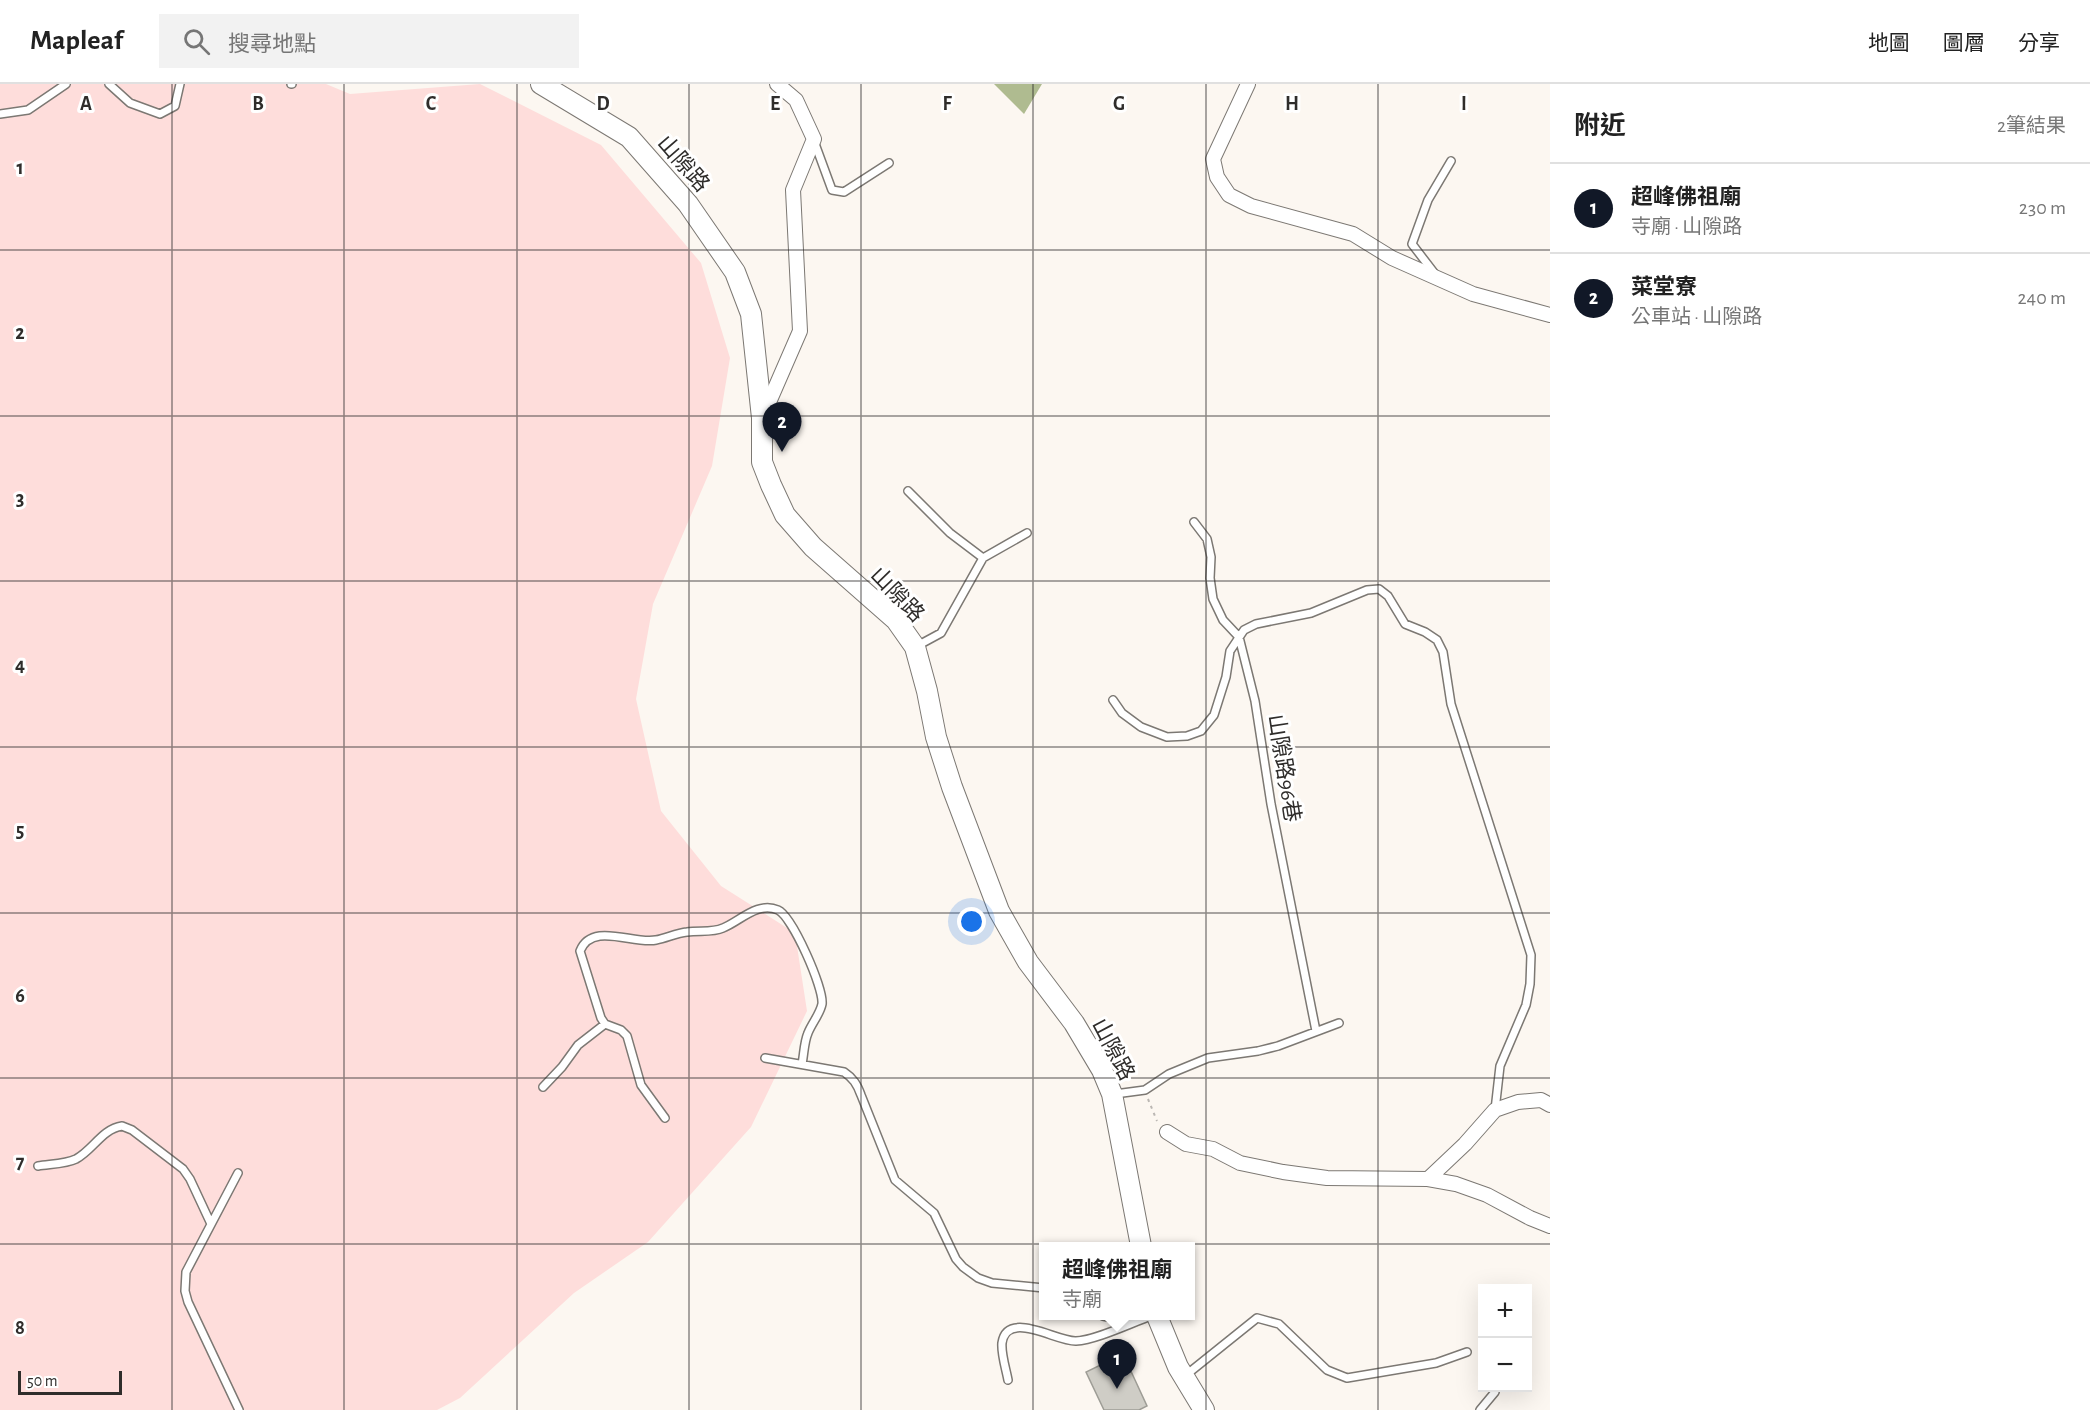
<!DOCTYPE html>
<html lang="zh-TW">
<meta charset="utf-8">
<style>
:root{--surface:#fff;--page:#f2f2f2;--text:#222;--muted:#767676;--line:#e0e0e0;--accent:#111827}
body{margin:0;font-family:"Alegreya Sans","Noto Sans TC",sans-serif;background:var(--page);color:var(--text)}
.controls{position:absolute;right:18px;bottom:18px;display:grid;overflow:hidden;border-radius:0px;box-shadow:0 6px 24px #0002}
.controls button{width:54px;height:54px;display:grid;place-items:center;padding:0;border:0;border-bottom:2px solid var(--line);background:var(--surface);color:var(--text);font:30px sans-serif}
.scale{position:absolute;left:18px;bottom:15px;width:104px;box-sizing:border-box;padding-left:6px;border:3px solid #2f2d2b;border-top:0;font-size:16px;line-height:21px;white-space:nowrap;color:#2f2d2b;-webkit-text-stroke:4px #fff;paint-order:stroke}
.you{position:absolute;left:972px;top:838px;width:21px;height:21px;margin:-15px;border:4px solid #fff;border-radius:50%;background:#1a73e8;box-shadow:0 0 0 9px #1a73e833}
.badge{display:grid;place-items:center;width:39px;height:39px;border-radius:50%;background:var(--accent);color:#fff;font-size:20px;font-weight:700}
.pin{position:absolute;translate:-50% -50px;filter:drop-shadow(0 2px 3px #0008)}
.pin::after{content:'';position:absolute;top:32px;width:21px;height:18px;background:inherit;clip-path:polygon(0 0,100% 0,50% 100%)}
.popup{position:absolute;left:1039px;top:1158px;width:156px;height:78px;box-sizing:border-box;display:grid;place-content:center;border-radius:0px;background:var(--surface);filter:drop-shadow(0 2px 4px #0005);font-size:20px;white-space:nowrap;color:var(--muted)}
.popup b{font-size:22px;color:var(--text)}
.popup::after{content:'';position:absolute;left:50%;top:100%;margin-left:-12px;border:12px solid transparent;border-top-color:var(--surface)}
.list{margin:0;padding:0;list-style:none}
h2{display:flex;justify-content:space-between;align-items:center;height:78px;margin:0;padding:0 24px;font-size:26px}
h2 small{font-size:20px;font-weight:400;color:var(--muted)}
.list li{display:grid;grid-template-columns:39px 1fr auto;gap:18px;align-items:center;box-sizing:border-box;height:90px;padding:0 24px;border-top:2px solid var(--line)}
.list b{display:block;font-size:22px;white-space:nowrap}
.list p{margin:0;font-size:20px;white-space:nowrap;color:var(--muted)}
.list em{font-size:20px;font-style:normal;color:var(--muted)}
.icon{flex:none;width:33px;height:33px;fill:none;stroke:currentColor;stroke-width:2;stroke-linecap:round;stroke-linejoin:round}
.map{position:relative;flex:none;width:1550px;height:1326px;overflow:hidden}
header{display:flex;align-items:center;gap:36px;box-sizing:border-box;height:84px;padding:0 30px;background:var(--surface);border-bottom:2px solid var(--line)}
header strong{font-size:28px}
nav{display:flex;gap:33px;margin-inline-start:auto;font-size:21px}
.search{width:420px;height:54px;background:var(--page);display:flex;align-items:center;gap:15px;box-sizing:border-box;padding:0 21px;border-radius:0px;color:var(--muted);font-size:22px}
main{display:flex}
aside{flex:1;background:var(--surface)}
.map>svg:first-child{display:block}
.green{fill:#fedddb}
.water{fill:#afbb90}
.building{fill:#cfcdc6;stroke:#9e9d96;stroke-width:1.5}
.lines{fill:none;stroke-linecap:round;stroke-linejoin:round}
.lane-casing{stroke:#7c7873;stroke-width:10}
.street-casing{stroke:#7c7873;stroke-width:16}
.secondary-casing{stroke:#7c7873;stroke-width:22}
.path{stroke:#bbb7b3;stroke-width:2;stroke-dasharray:3 4.5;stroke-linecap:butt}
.lane{stroke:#fff;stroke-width:7}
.street{stroke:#fff;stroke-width:14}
.secondary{stroke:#fff;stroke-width:20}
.grid{fill:none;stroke:#2f2d2b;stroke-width:1.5;stroke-opacity:0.55}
.labels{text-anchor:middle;stroke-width:6;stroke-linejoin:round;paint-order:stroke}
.street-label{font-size:22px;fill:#2f2d2b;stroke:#fff}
.grid-label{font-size:20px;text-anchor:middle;font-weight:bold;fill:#2f2d2b;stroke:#fff;stroke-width:6;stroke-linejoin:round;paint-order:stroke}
</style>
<header>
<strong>Mapleaf</strong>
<div class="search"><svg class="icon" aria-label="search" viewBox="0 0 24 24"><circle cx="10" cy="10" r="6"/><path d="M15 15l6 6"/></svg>搜尋地點</div>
<nav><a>地圖</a><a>圖層</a><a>分享</a></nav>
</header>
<main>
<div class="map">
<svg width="1550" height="1326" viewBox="0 0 1550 1326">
<rect width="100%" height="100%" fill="#fcf7f1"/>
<path class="green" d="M 0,0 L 326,0 L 350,10 L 480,0 L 601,61 L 701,179 L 730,274 L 712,382 L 653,520 L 636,615 L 661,727 L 721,802 L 795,849 L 807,927 L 751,1043 L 648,1158 L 574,1209 L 460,1314 L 437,1326 L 0,1326 Z"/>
<path class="water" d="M 994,0 L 1042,0 L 1024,30 Z"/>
<path class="building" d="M 1123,1270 L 1147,1322 L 1139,1326 L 1104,1326 L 1086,1288 Z"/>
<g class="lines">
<defs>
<path id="lane" d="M 109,0 L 130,19 L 160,30 L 175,22 L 180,0
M 291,0 L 292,0
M 0,30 L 28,26 L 66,0
M 814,57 L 832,106 L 844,108 L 889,79
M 1435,190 L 1412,160 L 1428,116 L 1451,77
M 908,407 L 950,449 L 983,474
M 1194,438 L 1207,455 L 1211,473 L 1210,494 L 1213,515 L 1223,536 L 1239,553 L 1255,617 L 1271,720 L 1316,947
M 917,562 L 941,549 L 983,474 L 1027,449
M 1113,616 L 1122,629 L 1141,643 L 1167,653 L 1187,652 L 1201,647 L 1214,631 L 1226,593 L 1230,567 L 1244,546 L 1256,540 L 1311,529 L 1367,506 L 1379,505 L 1388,512 L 1405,540 L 1425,548 L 1437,556 L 1443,568 L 1451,620 L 1531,871 L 1530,900 L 1526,921 L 1500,982 L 1495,1026
M 765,974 L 844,988 C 853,994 857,1000 861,1011 L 895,1096 L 934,1129 L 956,1175 L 963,1183 L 978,1194 L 992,1199 L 1044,1204
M 543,1003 L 562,983 L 578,961 L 605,940
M 1115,1010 L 1145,1006 L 1169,990 L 1208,974 L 1258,967 L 1278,962 L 1339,939
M 665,1034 L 641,1001 L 627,952 L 621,946 L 605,940 L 601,934 L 580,867 C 592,837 634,861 656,856 C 667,854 676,849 687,848 C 699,846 712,849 723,844 C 740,837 758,817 778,826 C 792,832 824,904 822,920 C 820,930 812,939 808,949 C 804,958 804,970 802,980
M 38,1082 C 50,1080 66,1080 76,1075 C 93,1066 102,1045 122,1042 L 132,1046 L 183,1085 L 190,1095 L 211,1140
M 238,1089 L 186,1188 L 185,1207 L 188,1218 L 239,1326
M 1103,1232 L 1133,1238
M 1186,1291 L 1257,1234 L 1279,1240 L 1327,1286 L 1347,1294 L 1436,1279 L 1467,1268
M 1008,1296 C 1006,1285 1001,1270 1002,1259 C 1007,1225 1057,1258 1076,1257 C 1096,1256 1131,1239 1151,1232
M 1480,1326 L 1495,1308 L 1494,1304"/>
<path id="street" d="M 1248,0 L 1213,75 L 1217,93 L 1229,111 L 1251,122 L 1353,150 L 1392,174 L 1473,210 L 1550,231
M 763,332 L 800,247 L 793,106 L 814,55 L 796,16 L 777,0
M 1167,1048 L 1186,1060 L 1213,1065 L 1240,1079 L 1283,1088 L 1327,1094 L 1428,1095 L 1456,1100 L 1487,1111 L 1530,1134 L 1550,1142
M 1428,1095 L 1465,1060 L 1495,1026 L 1518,1018 L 1541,1016 L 1550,1021"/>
<path id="secondary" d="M 541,0 L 629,53 L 688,120 L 735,188 L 751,230 L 762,334 L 762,378 L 771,401 L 785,431 L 813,463 L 896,536 L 915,563 L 927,607 L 936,653 L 952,703 L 999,827 L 1028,878 L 1074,939 L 1102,986 L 1112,1010 L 1141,1162
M 1157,1232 L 1178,1283 L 1204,1326"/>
</defs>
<use href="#lane" class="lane-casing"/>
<use href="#street" class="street-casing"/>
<use href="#secondary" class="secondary-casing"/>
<path class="path" d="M 1148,1015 L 1157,1037"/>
<use href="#lane" class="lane"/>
<use href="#street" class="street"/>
<use href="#secondary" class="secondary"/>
</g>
<path class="grid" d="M 172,0 L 172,1326M 344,0 L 344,1326M 517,0 L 517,1326M 689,0 L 689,1326M 861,0 L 861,1326M 1033,0 L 1033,1326M 1206,0 L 1206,1326M 1378,0 L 1378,1326M 0,166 L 1550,166M 0,332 L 1550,332M 0,497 L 1550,497M 0,663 L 1550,663M 0,829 L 1550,829M 0,994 L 1550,994M 0,1160 L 1550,1160"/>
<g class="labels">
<g class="street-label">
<text transform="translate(684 79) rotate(49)" y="8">山隙路</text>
<text transform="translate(898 510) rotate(46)" y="8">山隙路</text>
<text transform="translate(1285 684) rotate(81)" y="8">山隙路96巷</text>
<text transform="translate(1114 965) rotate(62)" y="8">山隙路</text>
</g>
</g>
<g class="grid-label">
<text x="86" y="26">A</text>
<text x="258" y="26">B</text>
<text x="431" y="26">C</text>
<text x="603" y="26">D</text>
<text x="775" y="26">E</text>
<text x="947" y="26">F</text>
<text x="1119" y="26">G</text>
<text x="1292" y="26">H</text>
<text x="1464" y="26">I</text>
<text x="20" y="90">1</text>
<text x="20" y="255">2</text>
<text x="20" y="421">3</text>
<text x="20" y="587">4</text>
<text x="20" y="753">5</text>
<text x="20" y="918">6</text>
<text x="20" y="1084">7</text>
<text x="20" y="1250">8</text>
</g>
</svg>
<div class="controls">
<button>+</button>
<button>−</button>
</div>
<div class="scale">50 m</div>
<div class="you"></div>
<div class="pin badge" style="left:1117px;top:1305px">1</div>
<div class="popup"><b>超峰佛祖廟</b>寺廟</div>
<div class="pin badge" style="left:782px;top:368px">2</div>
</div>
<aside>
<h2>附近<small>2筆結果</small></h2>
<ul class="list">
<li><span class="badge">1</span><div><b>超峰佛祖廟</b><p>寺廟 · 山隙路</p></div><em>230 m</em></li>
<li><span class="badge">2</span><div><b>菜堂寮</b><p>公車站 · 山隙路</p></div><em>240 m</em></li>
</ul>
</aside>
</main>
